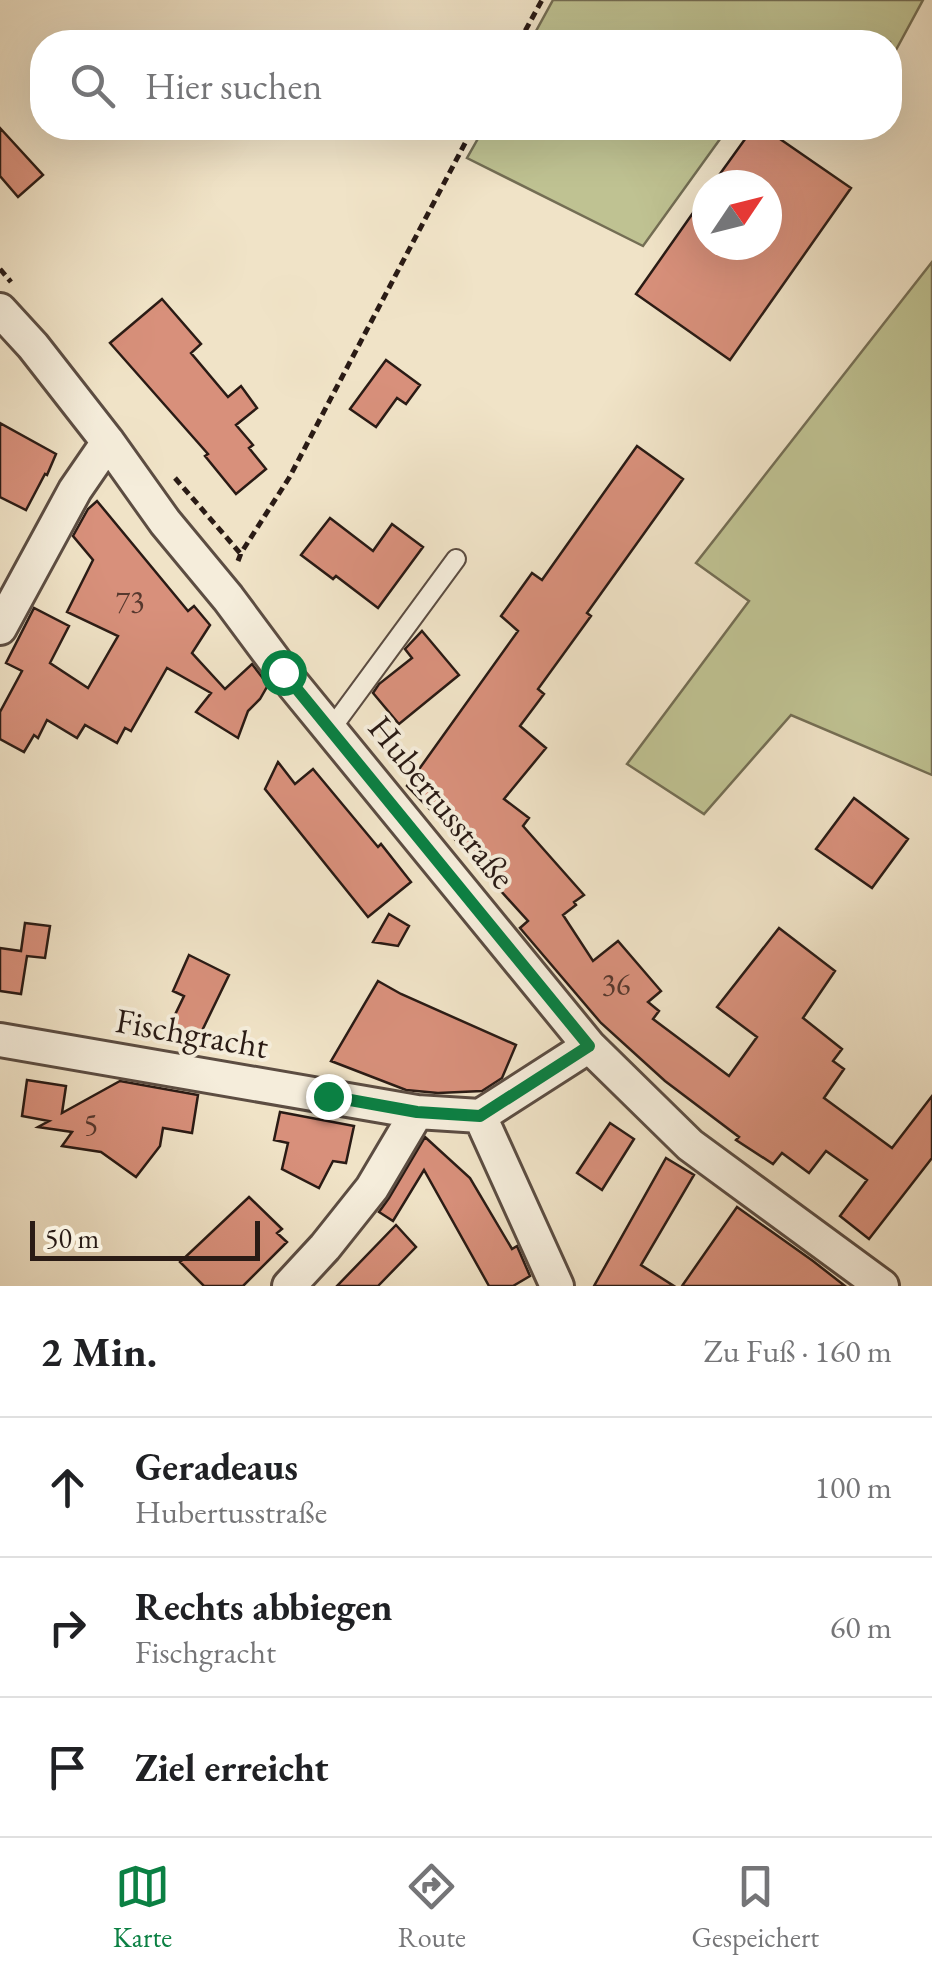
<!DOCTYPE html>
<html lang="de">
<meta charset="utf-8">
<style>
:root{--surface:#fff;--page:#f2f2f2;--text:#202124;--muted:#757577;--line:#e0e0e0;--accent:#0b8043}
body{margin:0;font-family:"EB Garamond",serif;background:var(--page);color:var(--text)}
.compass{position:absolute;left:692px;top:170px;width:90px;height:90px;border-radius:50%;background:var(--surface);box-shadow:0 10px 40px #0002;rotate:55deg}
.scale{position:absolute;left:30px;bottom:25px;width:230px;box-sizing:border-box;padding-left:10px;border:5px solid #2a1b15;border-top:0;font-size:28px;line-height:35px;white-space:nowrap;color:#2a1b15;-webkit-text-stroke:8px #f5eddb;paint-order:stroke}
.stop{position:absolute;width:30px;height:30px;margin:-22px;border:8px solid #0b8043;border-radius:50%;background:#fff}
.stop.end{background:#0b8043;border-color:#fff;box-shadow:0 2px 10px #0008}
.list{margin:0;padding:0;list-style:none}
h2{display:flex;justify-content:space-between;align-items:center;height:130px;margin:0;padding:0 40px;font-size:42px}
h2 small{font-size:32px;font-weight:400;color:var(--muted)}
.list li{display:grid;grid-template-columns:65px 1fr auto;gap:30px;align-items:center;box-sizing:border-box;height:140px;padding:0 40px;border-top:2px solid var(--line)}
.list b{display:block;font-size:38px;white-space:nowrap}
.list p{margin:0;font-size:32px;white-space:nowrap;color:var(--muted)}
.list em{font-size:32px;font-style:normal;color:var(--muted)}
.icon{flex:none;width:55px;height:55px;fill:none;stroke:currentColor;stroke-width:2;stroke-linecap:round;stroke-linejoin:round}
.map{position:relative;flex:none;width:932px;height:1286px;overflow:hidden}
.search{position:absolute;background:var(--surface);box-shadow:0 10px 40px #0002;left:30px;right:30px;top:30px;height:110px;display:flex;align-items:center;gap:25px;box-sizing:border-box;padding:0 35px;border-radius:40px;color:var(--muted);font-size:38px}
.sheet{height:550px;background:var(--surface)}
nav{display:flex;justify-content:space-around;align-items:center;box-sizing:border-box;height:140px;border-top:2px solid var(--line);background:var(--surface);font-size:28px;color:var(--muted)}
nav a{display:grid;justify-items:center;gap:5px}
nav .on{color:var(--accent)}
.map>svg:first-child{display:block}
.green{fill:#bfc292;stroke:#746e54;stroke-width:2.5}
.building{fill:#d8907b;stroke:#2a1b15;stroke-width:2.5}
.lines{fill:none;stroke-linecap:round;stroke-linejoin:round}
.lane-casing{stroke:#5c4d42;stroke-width:22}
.street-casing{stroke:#5c4d42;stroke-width:38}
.path{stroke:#2a1b15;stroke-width:5;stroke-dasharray:8 5;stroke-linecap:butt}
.lane{stroke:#f5eddb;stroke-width:18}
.street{stroke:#f5eddb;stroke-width:32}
.route{stroke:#0b8043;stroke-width:12}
.labels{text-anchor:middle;stroke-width:8;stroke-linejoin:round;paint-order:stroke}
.number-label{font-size:30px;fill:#56382e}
.street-label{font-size:35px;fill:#2a1b15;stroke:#f5eddb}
</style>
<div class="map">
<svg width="932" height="1286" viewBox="0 0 932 1286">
<rect width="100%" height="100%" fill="#f0e3c7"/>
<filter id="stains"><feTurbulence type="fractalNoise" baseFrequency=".002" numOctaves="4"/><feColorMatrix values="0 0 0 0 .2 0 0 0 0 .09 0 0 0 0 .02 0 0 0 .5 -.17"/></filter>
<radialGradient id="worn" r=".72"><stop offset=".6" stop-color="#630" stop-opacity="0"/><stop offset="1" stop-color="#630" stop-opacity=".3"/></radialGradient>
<path class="green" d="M 553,0 L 923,0 L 890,61 L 890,42 L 530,42 Z
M 484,128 L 728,128 L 643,246 L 467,158 Z
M 932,262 L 932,775 L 791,715 L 704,814 L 627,764 L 749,601 L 696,563 Z"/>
<path class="building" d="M 0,128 L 43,175 L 18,197 L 0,176 Z
M 753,128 L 764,128 L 851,188 L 730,360 L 636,294 L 707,193 L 707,245 L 767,245 L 767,185 L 712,185 Z
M 162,299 L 201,344 L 191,353 L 228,397 L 241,386 L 257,408 L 236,425 L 253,445 L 249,448 L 266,469 L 236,494 L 205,456 L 208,454 L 110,343 Z
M 386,360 L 420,385 L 406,404 L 397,398 L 376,427 L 350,409 Z
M 0,423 L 56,454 L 47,475 L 45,474 L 26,510 L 0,497 Z
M 637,446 L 683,479 L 587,613 L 591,616 L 538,689 L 544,694 L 520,726 L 546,748 L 504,799 L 529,818 L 523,826 L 584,895 L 574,902 L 576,905 L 563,915 L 593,961 L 618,941 L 661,991 L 648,1002 L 659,1011 L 653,1019 L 729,1076 L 757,1037 L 717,1007 L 779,928 L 835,971 L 803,1018 L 842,1049 L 833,1061 L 844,1069 L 824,1098 L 892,1148 L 932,1096 L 932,1158 L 869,1239 L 840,1216 L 867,1180 L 826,1151 L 809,1173 L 782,1153 L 773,1164 L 736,1140 L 739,1137 L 665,1081 L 601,1023 L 520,928 L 528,921 L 463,849 L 449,832 L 450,830 L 407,786 L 518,631 L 501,616 L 532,573 L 542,580 Z
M 97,501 L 188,611 L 194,606 L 210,625 L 192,653 L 225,689 L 252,664 L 268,685 L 260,699 L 248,711 L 238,738 L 196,712 L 211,693 L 167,668 L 131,731 L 125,728 L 117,743 L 85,725 L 77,738 L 47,720 L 38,738 L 34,735 L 24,752 L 0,739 L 0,712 L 22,671 L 6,663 L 34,608 L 69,626 L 50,663 L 88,688 L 118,636 L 67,612 L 93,560 L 73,536 L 88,509 Z
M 330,518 L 373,551 L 392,524 L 423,547 L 378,608 L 336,576 L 333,579 L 301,555 Z
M 422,631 L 459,675 L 399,724 L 373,693 L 379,684 L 412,658 L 405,649 Z
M 278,762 L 295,784 L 313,769 L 378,847 L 381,844 L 411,882 L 368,917 L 265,789 Z
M 854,798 L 908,839 L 872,888 L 816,849 Z
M 389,914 L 409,926 L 398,946 L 373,942 Z
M 25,923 L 50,926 L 45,958 L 27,956 L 21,994 L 0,991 L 0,948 L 21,951 Z
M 189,955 L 229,975 L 199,1037 L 171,1023 L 184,996 L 173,991 Z
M 378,981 L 401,994 L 516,1045 L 502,1078 L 482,1091 L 438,1093 L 406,1090 L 331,1061 Z
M 27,1080 L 66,1086 L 62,1113 L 120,1081 L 198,1095 L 192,1133 L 163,1128 L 160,1146 L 136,1177 L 101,1152 L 62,1146 L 72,1132 L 38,1127 L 49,1121 L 22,1116 Z
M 280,1112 L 354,1126 L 346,1163 L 333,1161 L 319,1188 L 282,1169 L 288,1143 L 274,1140 Z
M 610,1123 L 634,1139 L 602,1190 L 577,1173 Z
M 425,1137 L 470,1178 L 512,1249 L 517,1246 L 530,1276 L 513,1286 L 489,1286 L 424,1170 L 393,1221 L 379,1212 L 389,1198 Z
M 666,1158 L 694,1175 L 641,1265 L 674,1286 L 594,1286 Z
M 249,1197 L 282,1229 L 277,1233 L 287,1242 L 243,1286 L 204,1286 L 180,1262 Z
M 737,1207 L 813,1261 L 845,1286 L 682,1286 Z
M 396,1225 L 416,1247 L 378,1286 L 337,1286 Z"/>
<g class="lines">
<defs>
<path id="lane" d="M 331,729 L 456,559"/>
<path id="street" d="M 0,310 L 33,346 L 108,442 L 165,522 L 228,598 L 283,672 L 589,1046 L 690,1145 L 882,1286
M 0,628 L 75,490 L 108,442
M 0,1040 L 417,1112 L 480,1116 L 589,1046
M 480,1116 L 557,1286
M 289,1286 L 325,1247 L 372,1188 L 417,1112"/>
</defs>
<use href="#lane" class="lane-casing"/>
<use href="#street" class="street-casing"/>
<path class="path" d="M 519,42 L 542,0
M 0,269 L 11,282
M 175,478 L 240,553
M 238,561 L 241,553 L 289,478 L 473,128"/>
<use href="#lane" class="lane"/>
<use href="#street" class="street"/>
</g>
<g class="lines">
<path class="route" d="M 283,672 L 589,1046 L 480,1116 L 417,1112 L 328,1096"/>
</g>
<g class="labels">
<g class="number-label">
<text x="130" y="612">73</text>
<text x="616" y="995">36</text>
<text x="91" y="1135">5</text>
</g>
<g class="street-label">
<text transform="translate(442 802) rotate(51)" y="12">Hubertusstraße</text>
<text transform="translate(192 1033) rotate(10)" y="12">Fischgracht</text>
</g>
</g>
<rect width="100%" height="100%" filter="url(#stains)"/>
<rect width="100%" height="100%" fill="url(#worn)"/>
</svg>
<svg class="compass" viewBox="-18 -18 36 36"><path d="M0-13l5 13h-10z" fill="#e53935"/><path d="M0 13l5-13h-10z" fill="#757577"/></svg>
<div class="scale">50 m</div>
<div class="stop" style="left:283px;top:672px"></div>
<div class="stop end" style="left:328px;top:1096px"></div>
<div class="search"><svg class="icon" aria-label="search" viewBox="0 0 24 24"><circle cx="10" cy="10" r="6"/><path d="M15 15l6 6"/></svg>Hier suchen</div>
</div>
<section class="sheet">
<h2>2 Min.<small>Zu Fuß · 160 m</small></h2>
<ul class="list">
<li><svg class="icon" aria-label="ahead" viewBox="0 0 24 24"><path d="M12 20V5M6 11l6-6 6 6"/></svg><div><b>Geradeaus</b><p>Hubertusstraße</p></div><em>100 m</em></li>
<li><svg class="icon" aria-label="right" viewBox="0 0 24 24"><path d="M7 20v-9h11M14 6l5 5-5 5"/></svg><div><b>Rechts abbiegen</b><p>Fischgracht</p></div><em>60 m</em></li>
<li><svg class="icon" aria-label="arrive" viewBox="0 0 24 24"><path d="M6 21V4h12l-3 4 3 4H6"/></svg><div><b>Ziel erreicht</b></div></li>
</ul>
</section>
<nav>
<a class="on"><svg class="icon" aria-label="map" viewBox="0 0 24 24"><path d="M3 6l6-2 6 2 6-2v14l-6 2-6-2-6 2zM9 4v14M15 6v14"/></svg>Karte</a>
<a><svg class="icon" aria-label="directions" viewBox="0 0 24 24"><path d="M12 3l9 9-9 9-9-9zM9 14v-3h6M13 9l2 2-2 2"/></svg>Route</a>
<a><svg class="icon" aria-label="saved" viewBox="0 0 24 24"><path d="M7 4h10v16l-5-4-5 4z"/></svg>Gespeichert</a>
</nav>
